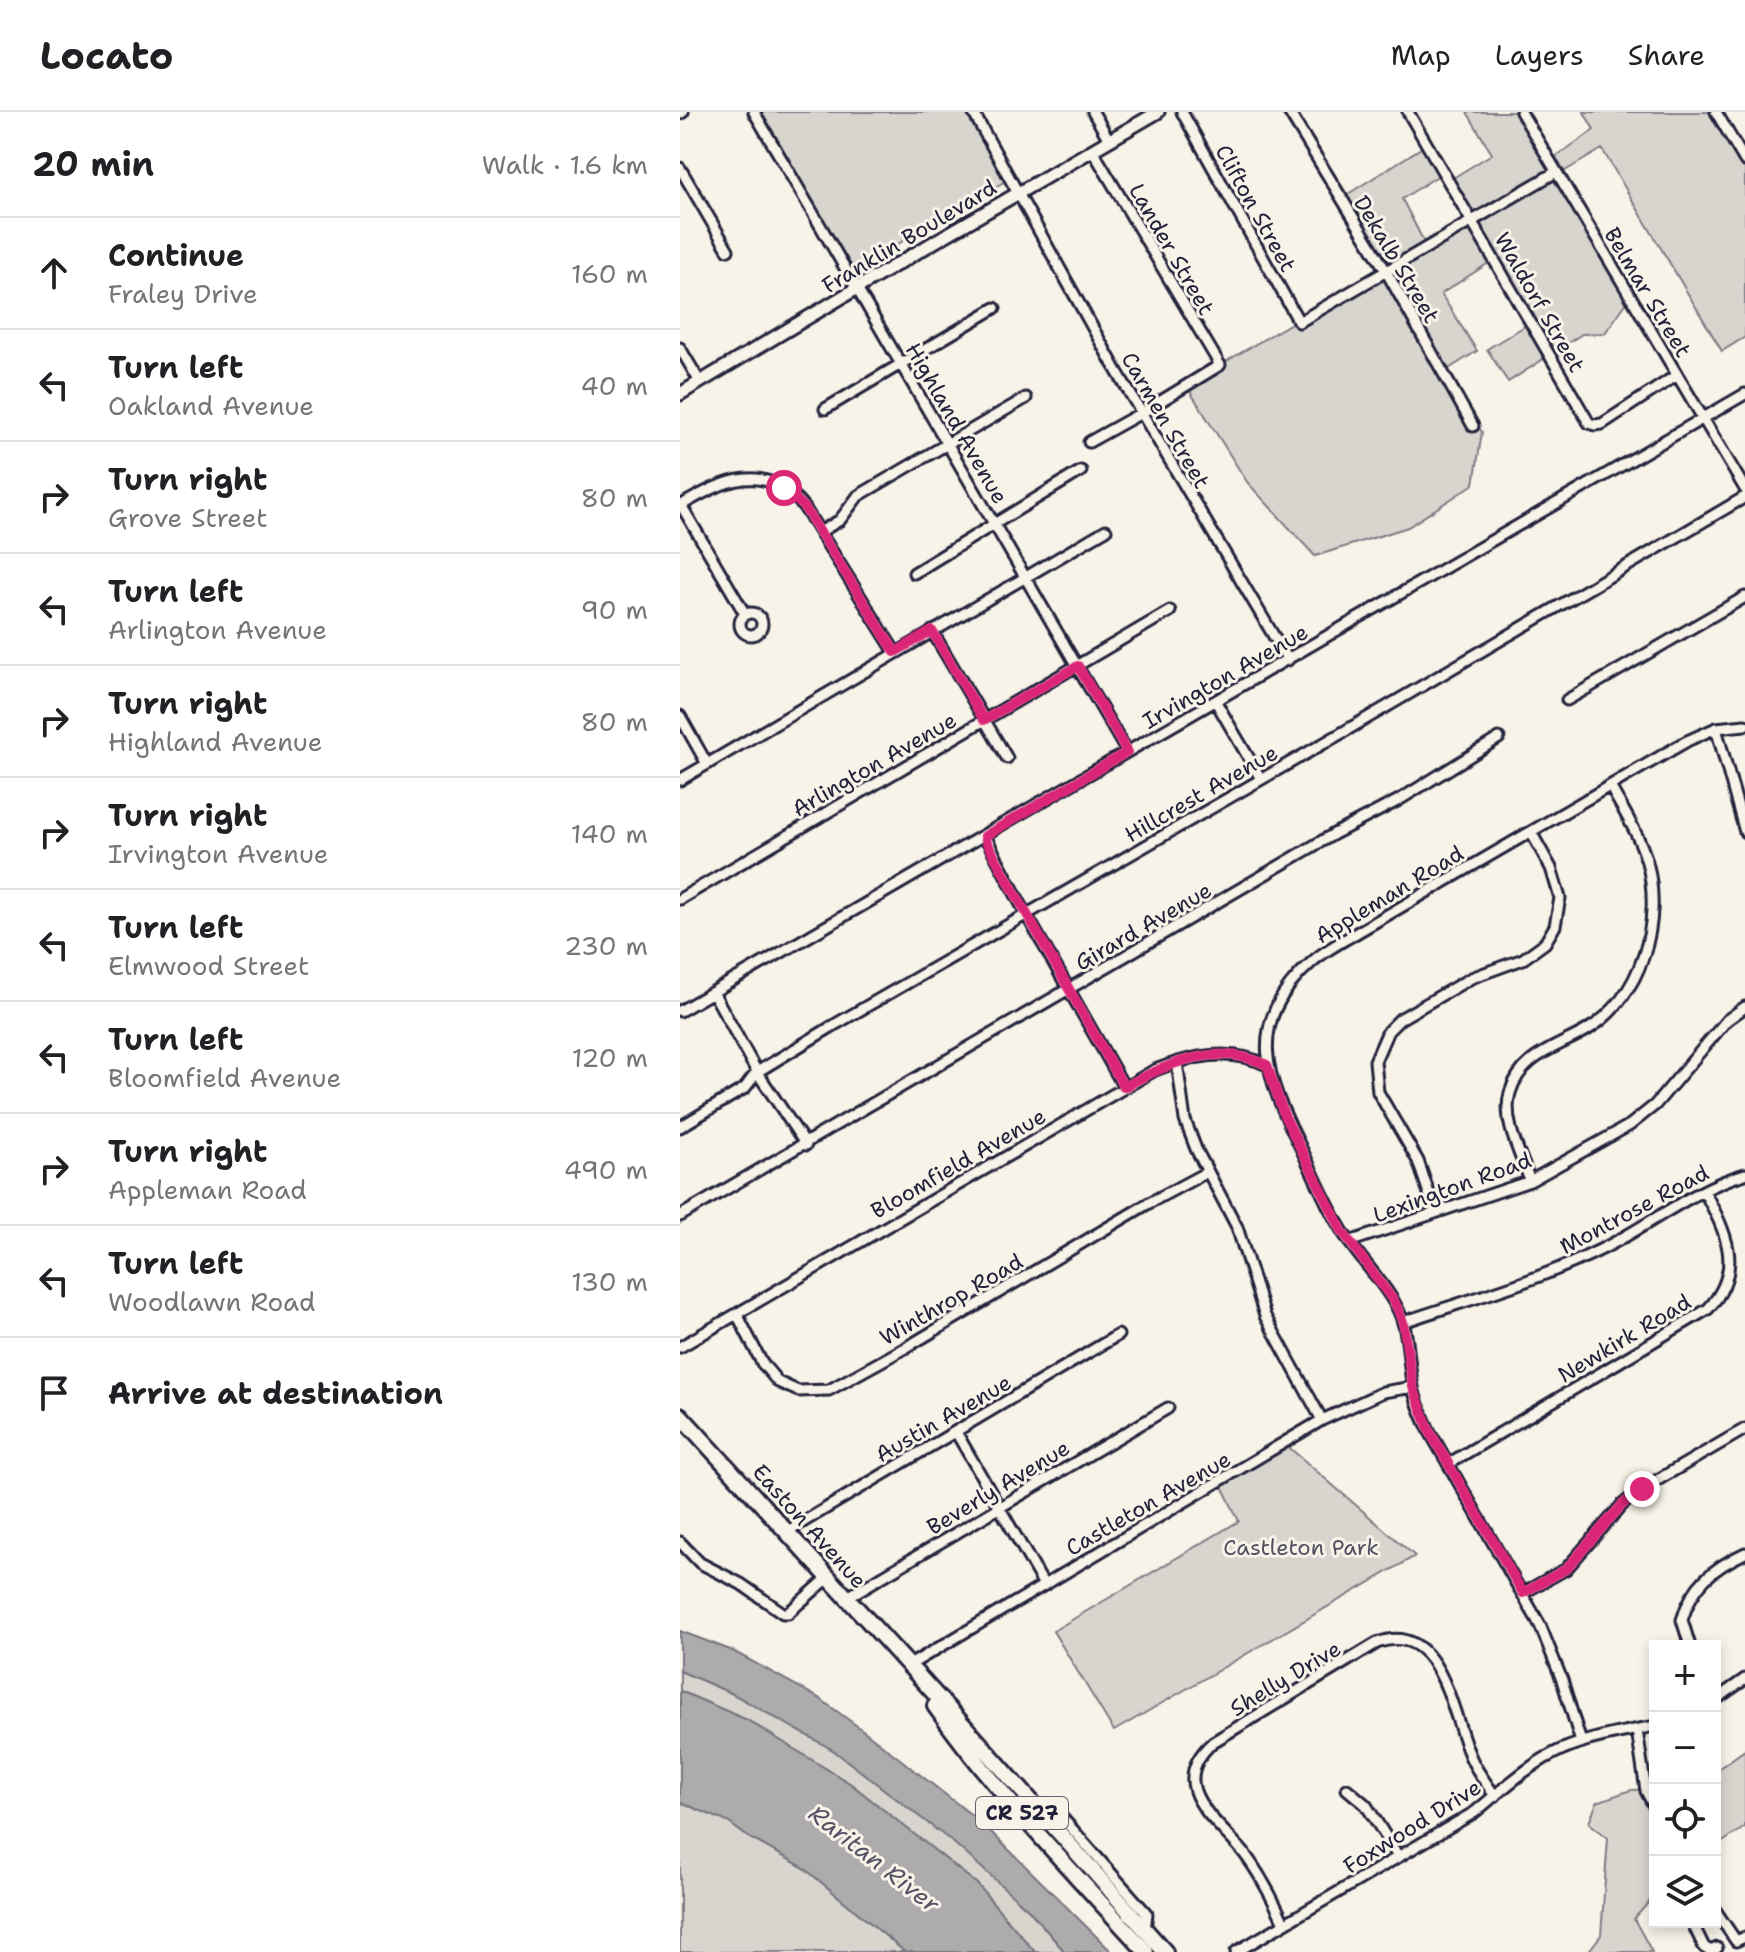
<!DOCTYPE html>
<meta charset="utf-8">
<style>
:root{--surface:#fff;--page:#f2f2f2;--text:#202124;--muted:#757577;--line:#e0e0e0}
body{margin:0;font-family:"Shantell Sans",sans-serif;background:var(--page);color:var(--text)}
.controls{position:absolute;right:24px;bottom:24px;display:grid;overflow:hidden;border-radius:0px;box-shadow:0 4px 12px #0003}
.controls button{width:72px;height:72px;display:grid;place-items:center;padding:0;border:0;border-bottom:2px solid var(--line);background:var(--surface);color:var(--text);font:40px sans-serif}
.stop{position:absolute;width:24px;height:24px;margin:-18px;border:6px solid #db2777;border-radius:50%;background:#fff}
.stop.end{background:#db2777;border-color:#fff;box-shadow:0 2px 8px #0008}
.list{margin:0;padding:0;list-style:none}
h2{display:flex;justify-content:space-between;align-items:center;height:104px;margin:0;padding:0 32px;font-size:34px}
h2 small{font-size:26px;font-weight:400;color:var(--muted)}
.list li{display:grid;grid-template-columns:52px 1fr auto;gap:24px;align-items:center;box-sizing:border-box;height:112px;padding:0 32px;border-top:2px solid var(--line)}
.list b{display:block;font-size:30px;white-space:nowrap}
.list p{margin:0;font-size:26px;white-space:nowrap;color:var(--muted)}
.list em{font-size:26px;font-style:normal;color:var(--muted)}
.icon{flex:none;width:44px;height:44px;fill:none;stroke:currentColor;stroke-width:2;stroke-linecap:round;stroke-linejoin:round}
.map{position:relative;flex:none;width:1065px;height:1840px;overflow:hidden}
header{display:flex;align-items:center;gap:48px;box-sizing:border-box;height:112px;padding:0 40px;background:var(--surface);border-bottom:2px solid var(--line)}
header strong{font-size:38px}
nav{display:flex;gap:44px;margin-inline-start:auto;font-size:28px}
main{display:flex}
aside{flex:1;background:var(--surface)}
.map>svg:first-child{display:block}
.green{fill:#d8d5cf;stroke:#7d7c85;stroke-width:2}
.water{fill:#aeabad;stroke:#76747f;stroke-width:2}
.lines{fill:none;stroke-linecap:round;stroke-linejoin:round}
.minor-casing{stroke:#22223b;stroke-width:15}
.tertiary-casing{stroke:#22223b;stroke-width:17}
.primary-casing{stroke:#22223b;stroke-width:20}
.minor{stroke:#f7f3e8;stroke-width:9}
.tertiary{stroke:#f7f3e8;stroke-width:11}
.primary{stroke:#f7f3e8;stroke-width:14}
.route{stroke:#db2777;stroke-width:10}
.labels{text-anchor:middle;stroke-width:6;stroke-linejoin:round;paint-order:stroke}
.shield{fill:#f7f3e8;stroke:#62616f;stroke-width:2}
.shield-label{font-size:20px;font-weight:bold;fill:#22223b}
.street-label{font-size:22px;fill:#22223b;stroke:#f7f3e8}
.park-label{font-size:22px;fill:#504f60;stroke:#f7f3e8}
.water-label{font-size:24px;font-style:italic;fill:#535263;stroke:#f7f3e8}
</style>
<header>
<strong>Locato</strong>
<nav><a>Map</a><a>Layers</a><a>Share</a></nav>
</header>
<main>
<aside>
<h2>20 min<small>Walk · 1.6 km</small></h2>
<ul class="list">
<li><svg class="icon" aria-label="ahead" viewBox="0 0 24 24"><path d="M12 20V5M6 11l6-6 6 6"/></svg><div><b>Continue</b><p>Fraley Drive</p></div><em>160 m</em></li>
<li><svg class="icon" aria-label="left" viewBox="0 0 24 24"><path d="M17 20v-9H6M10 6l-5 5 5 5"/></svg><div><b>Turn left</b><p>Oakland Avenue</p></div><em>40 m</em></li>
<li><svg class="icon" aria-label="right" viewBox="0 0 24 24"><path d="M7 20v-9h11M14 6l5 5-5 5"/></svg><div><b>Turn right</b><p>Grove Street</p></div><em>80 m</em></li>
<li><svg class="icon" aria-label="left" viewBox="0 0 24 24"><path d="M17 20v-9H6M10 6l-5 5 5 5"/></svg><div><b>Turn left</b><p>Arlington Avenue</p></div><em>90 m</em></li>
<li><svg class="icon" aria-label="right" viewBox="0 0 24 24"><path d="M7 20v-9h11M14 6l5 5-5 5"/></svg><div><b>Turn right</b><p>Highland Avenue</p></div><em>80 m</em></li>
<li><svg class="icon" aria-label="right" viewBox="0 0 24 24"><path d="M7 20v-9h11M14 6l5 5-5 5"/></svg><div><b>Turn right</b><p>Irvington Avenue</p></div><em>140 m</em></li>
<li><svg class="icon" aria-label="left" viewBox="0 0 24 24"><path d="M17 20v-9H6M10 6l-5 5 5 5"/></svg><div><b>Turn left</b><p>Elmwood Street</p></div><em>230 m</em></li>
<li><svg class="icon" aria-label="left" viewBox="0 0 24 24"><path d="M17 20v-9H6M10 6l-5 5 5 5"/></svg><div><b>Turn left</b><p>Bloomfield Avenue</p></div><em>120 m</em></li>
<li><svg class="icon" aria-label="right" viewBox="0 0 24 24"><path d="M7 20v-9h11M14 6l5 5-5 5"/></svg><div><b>Turn right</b><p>Appleman Road</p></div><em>490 m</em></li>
<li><svg class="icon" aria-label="left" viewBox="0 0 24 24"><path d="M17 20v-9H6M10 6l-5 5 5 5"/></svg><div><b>Turn left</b><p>Woodlawn Road</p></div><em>130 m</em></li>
<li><svg class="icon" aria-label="arrive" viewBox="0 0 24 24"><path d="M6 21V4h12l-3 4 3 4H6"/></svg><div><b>Arrive at destination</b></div></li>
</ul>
</aside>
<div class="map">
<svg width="1065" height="1840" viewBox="0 0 1065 1840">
<rect width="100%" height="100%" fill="#f7f3e8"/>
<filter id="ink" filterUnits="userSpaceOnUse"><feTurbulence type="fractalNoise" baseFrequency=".0125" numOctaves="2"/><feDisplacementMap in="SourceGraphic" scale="16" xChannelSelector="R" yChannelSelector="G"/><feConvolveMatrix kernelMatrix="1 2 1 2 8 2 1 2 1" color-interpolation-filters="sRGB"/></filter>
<g filter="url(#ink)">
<path class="green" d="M 75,0 L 291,0 L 329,67 L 170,160 Z
M 787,0 L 844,0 L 872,47 L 914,18 L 904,0 L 1041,0 L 1065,40 L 1065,225 L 1042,239 L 922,37 L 880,62 L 952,183 L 925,221 L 902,222 L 828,270 L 807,237 L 853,209 L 815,147 L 761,182 L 797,239 L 764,260 L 802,320 L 794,372 L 728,415 L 635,444 L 567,370 L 506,273 L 700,159 L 660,87 L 746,33 L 762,61 L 722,87 L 745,132 L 790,105 L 768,69 L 812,42 Z
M 605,1332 L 735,1444 L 434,1619 L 373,1519 L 559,1409 L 540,1370 Z
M 0,1559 L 53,1582 L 153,1638 L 275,1731 L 349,1798 L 385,1840 L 355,1840 L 297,1772 L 171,1672 L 67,1608 L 0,1579 Z
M 1065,1638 L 1065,1715 L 1035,1735 L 1035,1659 Z
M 975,1677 L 975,1783 L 954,1807 L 972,1840 L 908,1840 L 921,1823 L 928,1726 L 909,1711 L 917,1690 L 951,1678 Z
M 0,1690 L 48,1710 L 68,1725 L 123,1755 L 225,1840 L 0,1840 Z"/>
<path class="water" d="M 0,1519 L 53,1539 L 139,1586 L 188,1622 L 303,1712 L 432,1840 L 385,1840 L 349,1798 L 275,1732 L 153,1638 L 53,1582 L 0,1559 Z
M 0,1579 L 67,1608 L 171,1672 L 297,1772 L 355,1840 L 225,1840 L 123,1755 L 68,1725 L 48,1710 L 0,1690 Z"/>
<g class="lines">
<defs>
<path id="minor" d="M 74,0 L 447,640
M 293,0 L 435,256 L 608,548
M 413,0 L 429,28
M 502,0 L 619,210 L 876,60
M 609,0 L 706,159 L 793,314
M 728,0 L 909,311 L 915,313 L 922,312 L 997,263
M 841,0 L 1065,377
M 1036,0 L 1065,49
M 0,2 L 3,0
M 0,56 L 48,138
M 0,236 L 20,270
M 145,297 L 315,196
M 409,330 L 463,300 L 540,253 L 413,39
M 1,393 L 65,502
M 0,394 C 44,368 85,348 124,395 L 215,540
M 140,420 L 160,408 L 178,384 L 346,286
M 234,461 L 401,359
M60 512a11 11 0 1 1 22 0a11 11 0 1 1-22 0Z
M 252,519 L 327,646
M 887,588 L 1065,485
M 536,590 L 581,667
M 0,604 L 27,652
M 1036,616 L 1065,720
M 0,668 L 426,418
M 305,724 L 346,802 L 444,975
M 0,787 L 490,499
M 33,880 L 77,960 L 126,1033
M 0,899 L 1065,282
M 497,950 L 505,1008 L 516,1037 L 557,1115 L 585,1204 L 642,1308
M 0,1015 L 65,976 L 77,960 L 156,912 L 660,622 L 1065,385
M 850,1069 C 841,1043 822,1009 830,981 C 841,943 877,936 907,918 C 962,885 983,809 967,750 C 960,724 943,698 930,674
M 755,1099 L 738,1049 L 698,980 L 695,949 L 708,919 L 720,907 L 791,866 L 843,847 L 865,831 L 875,814 L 880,786 L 871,756 L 851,720
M 0,1104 L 654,722 L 719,688 L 819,626
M 669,1130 L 850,1069 L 950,1013 L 975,993 L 1047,908 L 1065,895
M 57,1202 L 82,1251 L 98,1270 L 118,1279 L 149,1278 L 227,1235 L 469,1091 L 527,1060
M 723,1210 C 791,1187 861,1168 924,1136 C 972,1112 1013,1077 1065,1062
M 0,1235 L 475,958 C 511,944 550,935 587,953
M 276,1320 L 364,1473
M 768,1352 L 1028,1197 C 1065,1157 1046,1120 1024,1079
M 106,1420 L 438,1223
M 0,1430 L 20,1451 L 61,1472 L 103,1501 L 108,1501 L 148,1466
M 843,1481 L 886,1457 L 942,1393 L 962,1377 L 1065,1317
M 166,1486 L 488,1296
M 1010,1534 L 1002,1508 C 1012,1473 1033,1456 1065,1441
M 228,1554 L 642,1308 L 703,1280 L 733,1275
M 1035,1588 L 1065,1567
M 957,1618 L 966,1679 L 975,1696
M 901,1630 L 882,1568 L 860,1513 L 750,1320 C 743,1305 736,1291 733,1275 C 727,1247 730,1217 715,1192 C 702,1169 683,1150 668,1128 C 649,1100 636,1067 621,1036 C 586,966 563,911 632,850 C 645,838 663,829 678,820 L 1007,629 L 1036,616 L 1065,613
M 667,1677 L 686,1693 L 718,1744
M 345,1704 L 356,1694 L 371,1693 L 467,1802 L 465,1817
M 1035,1798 L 1056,1829 L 1065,1825
M 1012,1810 L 1024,1835 L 1031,1839 L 1037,1836
M 604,1811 C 593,1787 580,1762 564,1741 C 536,1707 484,1674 533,1630 L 697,1531 C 762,1507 772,1605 791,1646 C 797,1660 807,1672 815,1684
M 556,1840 L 795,1700 C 822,1678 850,1651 883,1637 C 912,1625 944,1620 975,1614"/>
<path id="tertiary" d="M 0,282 L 261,126 L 478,0"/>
<path id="primary" d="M 0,1303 L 287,1617 L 485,1840
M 255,1594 C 317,1682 394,1761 466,1840"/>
</defs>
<use href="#minor" class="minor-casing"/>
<use href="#tertiary" class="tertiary-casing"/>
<use href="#primary" class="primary-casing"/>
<use href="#minor" class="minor"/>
<use href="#tertiary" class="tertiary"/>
<use href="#primary" class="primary"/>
</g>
</g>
<g class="lines" filter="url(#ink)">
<path class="route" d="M 104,376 L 124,395 L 215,540 L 252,519 L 304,608 L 398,554 L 447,640 L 305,724 L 307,731 L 444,975 C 488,951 538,929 587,953 L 604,1003 L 662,1119 L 715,1191 L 723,1210 L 733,1275 L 750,1320 L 843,1481 L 886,1457 L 942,1393 L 962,1377"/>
</g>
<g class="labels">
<rect class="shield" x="296" y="1685" width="92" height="32" rx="6"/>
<g class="shield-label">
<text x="342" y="1708">CR 527</text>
</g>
<g class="street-label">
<text transform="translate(576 96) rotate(61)" y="8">Clifton Street</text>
<text transform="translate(229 124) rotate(-31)" y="8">Franklin Boulevard</text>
<text transform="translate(492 137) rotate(60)" y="8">Lander Street</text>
<text transform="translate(717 147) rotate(59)" y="8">Dekalb Street</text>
<text transform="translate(968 180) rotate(59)" y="8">Belmar Street</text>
<text transform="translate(860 190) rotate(60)" y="8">Waldorf Street</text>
<text transform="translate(486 308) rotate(60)" y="8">Carmen Street</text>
<text transform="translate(277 311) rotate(60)" y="8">Highland Avenue</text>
<text transform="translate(545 564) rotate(-30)" y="8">Irvington Avenue</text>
<text transform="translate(194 652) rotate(-30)" y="8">Arlington Avenue</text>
<text transform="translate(521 681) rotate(-30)" y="8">Hillcrest Avenue</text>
<text transform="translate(709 782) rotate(-31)" y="8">Appleman Road</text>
<text transform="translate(463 814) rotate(-30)" y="8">Girard Avenue</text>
<text transform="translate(278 1051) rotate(-30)" y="8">Bloomfield Avenue</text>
<text transform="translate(772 1075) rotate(-20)" y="8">Lexington Road</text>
<text transform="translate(954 1097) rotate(-28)" y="8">Montrose Road</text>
<text transform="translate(271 1187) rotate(-30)" y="8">Winthrop Road</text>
<text transform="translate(944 1226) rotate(-31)" y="8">Newkirk Road</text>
<text transform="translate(263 1306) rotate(-30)" y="8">Austin Avenue</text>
<text transform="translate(318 1375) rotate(-31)" y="8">Beverly Avenue</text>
<text transform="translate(468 1391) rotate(-30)" y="8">Castleton Avenue</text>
<text transform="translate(130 1414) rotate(48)" y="8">Easton Avenue</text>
<text transform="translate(605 1566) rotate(-31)" y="8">Shelly Drive</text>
<text transform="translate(732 1714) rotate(-32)" y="8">Foxwood Drive</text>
</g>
<g class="park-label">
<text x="621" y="1443">Castleton Park</text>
</g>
<g class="water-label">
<text transform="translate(194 1747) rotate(38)" y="8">Raritan River</text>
</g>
</g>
</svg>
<div class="controls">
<button>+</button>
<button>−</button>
<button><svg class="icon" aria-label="locate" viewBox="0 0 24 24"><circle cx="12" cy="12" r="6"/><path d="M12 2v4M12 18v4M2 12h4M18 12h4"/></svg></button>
<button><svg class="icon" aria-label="layers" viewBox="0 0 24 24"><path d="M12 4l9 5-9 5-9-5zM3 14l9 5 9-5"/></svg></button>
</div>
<div class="stop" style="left:104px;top:376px"></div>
<div class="stop end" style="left:962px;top:1377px"></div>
</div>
</main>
